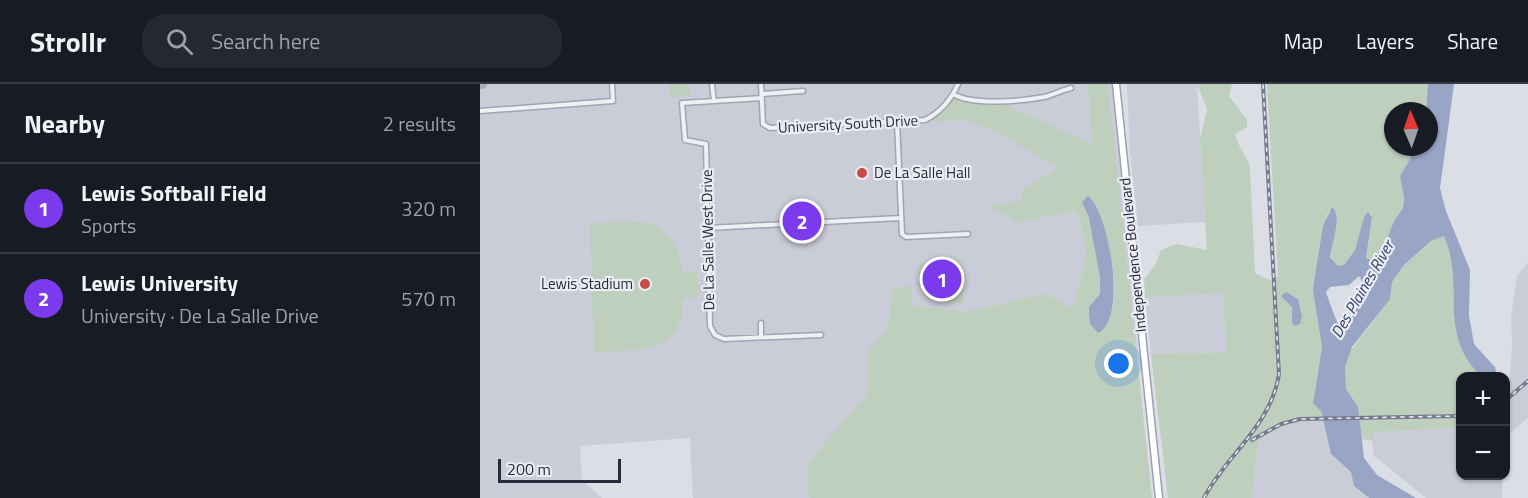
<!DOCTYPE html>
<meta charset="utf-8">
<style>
:root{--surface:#171b24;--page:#242831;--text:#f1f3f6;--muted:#9ea1a6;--line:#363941;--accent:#7c3aed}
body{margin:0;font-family:"Titillium Web",sans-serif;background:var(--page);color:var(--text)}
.controls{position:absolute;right:18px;bottom:18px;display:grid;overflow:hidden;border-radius:12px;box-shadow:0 2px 4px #0004}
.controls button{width:54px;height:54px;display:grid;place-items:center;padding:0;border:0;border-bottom:2px solid var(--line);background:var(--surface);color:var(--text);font:30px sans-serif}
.compass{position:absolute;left:904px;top:18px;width:54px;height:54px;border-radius:50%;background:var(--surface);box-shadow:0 2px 4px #0004;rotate:358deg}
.scale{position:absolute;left:18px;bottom:15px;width:123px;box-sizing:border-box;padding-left:6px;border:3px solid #272a3b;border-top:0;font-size:16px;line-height:21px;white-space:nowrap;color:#272a3b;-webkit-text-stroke:4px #ebedf4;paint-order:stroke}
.you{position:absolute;left:639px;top:280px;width:21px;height:21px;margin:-15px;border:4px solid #fff;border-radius:50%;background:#1a73e8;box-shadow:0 0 0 9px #1a73e833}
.badge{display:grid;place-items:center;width:39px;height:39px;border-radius:50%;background:var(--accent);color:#fff;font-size:20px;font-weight:700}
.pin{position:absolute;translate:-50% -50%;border:3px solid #fff;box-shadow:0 2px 6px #0006}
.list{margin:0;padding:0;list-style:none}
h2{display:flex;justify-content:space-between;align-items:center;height:78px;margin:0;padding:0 24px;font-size:26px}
h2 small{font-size:20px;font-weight:400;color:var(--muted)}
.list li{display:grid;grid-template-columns:39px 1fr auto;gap:18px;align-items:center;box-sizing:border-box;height:90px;padding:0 24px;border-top:2px solid var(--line)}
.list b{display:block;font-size:22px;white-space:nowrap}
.list p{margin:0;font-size:20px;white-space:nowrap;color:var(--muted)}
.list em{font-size:20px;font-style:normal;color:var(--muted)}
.icon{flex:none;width:33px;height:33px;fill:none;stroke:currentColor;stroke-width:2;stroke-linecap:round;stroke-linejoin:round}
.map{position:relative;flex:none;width:1048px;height:414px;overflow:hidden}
header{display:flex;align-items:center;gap:36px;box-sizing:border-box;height:84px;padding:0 30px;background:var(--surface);border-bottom:2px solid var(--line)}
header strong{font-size:28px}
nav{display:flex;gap:33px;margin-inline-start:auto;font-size:21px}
.search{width:420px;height:54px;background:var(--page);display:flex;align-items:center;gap:15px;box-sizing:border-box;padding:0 21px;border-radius:24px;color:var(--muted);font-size:22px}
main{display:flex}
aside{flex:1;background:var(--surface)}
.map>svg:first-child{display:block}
.built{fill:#cacdd7}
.green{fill:#bfcfbe;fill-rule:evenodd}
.water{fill:#98a5c5;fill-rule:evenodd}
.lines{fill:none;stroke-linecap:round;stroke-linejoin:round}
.taxiway{stroke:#aaacba;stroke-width:10}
.street-casing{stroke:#a2a4af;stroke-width:7}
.primary-casing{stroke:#9ca0b1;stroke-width:9}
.street{stroke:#eff0f4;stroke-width:4}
.primary{stroke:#fff;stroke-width:6}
.rail-casing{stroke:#777b8f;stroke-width:4}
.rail{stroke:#ebedf4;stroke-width:1.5;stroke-dasharray:4.5;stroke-linecap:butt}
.poi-dot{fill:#c84b44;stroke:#ebedf4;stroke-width:2}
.labels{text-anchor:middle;stroke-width:4.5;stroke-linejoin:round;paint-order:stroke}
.street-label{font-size:15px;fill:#272a3b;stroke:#ebedf4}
.poi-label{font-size:15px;fill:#272a3b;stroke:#ebedf4;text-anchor:start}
.water-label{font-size:16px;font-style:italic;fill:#33416d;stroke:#ebedf4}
</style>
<header>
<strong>Strollr</strong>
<div class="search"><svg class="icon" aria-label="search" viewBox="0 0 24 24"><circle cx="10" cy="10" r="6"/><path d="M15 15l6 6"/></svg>Search here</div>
<nav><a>Map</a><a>Layers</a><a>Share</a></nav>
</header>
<main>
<aside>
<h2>Nearby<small>2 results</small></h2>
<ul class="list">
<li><span class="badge">1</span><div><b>Lewis Softball Field</b><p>Sports</p></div><em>320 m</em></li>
<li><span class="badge">2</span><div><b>Lewis University</b><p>University · De La Salle Drive</p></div><em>570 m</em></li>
</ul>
</aside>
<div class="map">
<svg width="1048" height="414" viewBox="0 0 1048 414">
<rect width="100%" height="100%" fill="#dcdee6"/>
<path class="built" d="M 0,0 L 632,0 L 658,271 L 668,414 L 213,414 L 210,354 L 100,362 L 102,396 L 122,414 L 0,414 Z
M 647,0 L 717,0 L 725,138 L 658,142 L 650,68 Z
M 1048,178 L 1048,334 L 1026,353 L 1032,260 L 1031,233 L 1037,192 Z
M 743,208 L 746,268 L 671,270 L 665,213 Z
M 843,336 L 851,370 L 871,388 L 874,402 L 889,414 L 772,414 L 779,355 L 802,341 L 820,337 Z
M 980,344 L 980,392 L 1022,392 L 1022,414 L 946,414 L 893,371 L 892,348 Z"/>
<path class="green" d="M 189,0 L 209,0 L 210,12 L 190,13 Z
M 608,0 L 628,0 L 672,414 L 329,414 L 328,379 L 387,310 L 388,267 L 407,247 L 413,204 L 431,202 L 432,222 L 486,228 L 566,210 L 593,225 L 607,168 L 597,127 L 537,138 L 509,121 L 542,117 L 541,106 L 578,84 L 522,51 L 487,36 L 451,38 L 473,14 L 523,20 L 612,60 ZM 606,126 L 621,135 C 630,167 648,222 619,248 L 610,240 L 621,204 L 616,165 Z
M 717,0 L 752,0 L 749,12 L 767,36 L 767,43 L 755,50 C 758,63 766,70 770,83 L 775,189 L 791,197 L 798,192 L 787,0 L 948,0 L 946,27 L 913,27 L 913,63 L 937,63 L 920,92 L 924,116 L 923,124 L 914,137 L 905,160 L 892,176 L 886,174 L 892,133 L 891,130 L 885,131 L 875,166 L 864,181 L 858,182 L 850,172 L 850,126 L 847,131 L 833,207 L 842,263 L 835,304 L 843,336 C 817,337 801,342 779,355 L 772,414 L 688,414 L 671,270 L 746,268 L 743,209 L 665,213 L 664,195 L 676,180 L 681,166 L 697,160 L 727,166 L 720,55 L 727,25 Z
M 161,138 C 188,142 200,162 202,187 L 217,187 L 219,213 L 203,214 C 204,272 158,266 114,268 L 110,139 Z
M 964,151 C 986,200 956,250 1001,292 L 980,292 L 980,344 L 893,348 L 893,357 L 881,355 L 878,323 L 866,305 L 865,283 L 869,269 L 910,215 L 912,198 L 924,181 L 951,157 Z
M 479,177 L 481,179 L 483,219 C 458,220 440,205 439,179 Z"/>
<path class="water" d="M 948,0 L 974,0 L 960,104 L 966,127 L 990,186 L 989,232 L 994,260 L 1015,283 L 1017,292 L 1001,292 C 956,249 986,201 964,152 L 951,157 L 924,181 L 912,198 L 910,215 L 872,263 L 865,283 L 866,305 L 878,323 L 884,374 L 897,391 L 936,414 L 889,414 L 874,402 L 871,388 L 851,370 L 841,327 L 833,319 L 842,263 L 833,207 L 834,198 L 843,142 L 852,123 C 863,133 851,160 850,173 L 858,182 L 864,181 L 875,166 L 884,133 L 888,128 L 892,133 L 886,174 L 892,176 L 905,160 L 914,137 L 923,124 L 924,115 L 920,92 L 937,63 L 949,63 L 949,27 L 946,27 ZM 879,192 L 883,199 C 881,213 874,239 861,246 C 859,244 847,212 846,208 L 850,203 L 869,201 Z
M 608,112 C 629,128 648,236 618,249 L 610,240 L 609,229 L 609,223 L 620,210 L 620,193 L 609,134 L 602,118 Z
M 806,208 L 818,215 L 822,232 L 820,240 L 815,242 L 812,239 L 812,223 L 801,212 Z"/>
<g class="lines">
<path class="taxiway" d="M 0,0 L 2,0"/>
<defs>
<path id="street" d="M 281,0 L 283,40 L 290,44 L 445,36 C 461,28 471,16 478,0
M 232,1 L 234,17
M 282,10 L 323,7
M 473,10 C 493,22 542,17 564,13 C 573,11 582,6 591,4
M 282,14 L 202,19 L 205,56 L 226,60 L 230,242 L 235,251 L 244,255 L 341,251
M 0,27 L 133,17 L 132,0
M 417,38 L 422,150 L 426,153 L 488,150
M 228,144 L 420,134
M 281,239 L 281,253"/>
<path id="primary" d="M 636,0 L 679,414"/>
</defs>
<use href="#street" class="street-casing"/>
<use href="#primary" class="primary-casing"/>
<use href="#street" class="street"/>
<use href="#primary" class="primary"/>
<defs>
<path id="rail" d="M 1026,316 L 1048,297
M 772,356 L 801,340 L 820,335 L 980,332
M 724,414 C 747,370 791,342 799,290 L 783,0"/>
</defs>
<use href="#rail" class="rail-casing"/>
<use href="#rail" class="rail"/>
</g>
<g class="poi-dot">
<circle cx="382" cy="89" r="6"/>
<circle cx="165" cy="200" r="6"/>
</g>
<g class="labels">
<g class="street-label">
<text transform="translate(368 40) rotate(-3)" y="5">University South Drive</text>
<text transform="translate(228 156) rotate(-91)" y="5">De La Salle West Drive</text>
<text transform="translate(653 171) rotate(-96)" y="5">Independence Boulevard</text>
</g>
<g class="poi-label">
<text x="394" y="94">De La Salle Hall</text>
<text x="153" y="205" text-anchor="end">Lewis Stadium</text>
</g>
<g class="water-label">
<text transform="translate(882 205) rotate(-60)" y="6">Des Plaines River</text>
</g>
</g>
</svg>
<div class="controls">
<button>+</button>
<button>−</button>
</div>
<svg class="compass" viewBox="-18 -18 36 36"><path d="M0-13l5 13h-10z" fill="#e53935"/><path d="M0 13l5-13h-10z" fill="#9ea1a6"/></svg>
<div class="scale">200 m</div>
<div class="you"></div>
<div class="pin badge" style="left:462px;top:195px">1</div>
<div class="pin badge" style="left:322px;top:137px">2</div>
</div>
</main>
